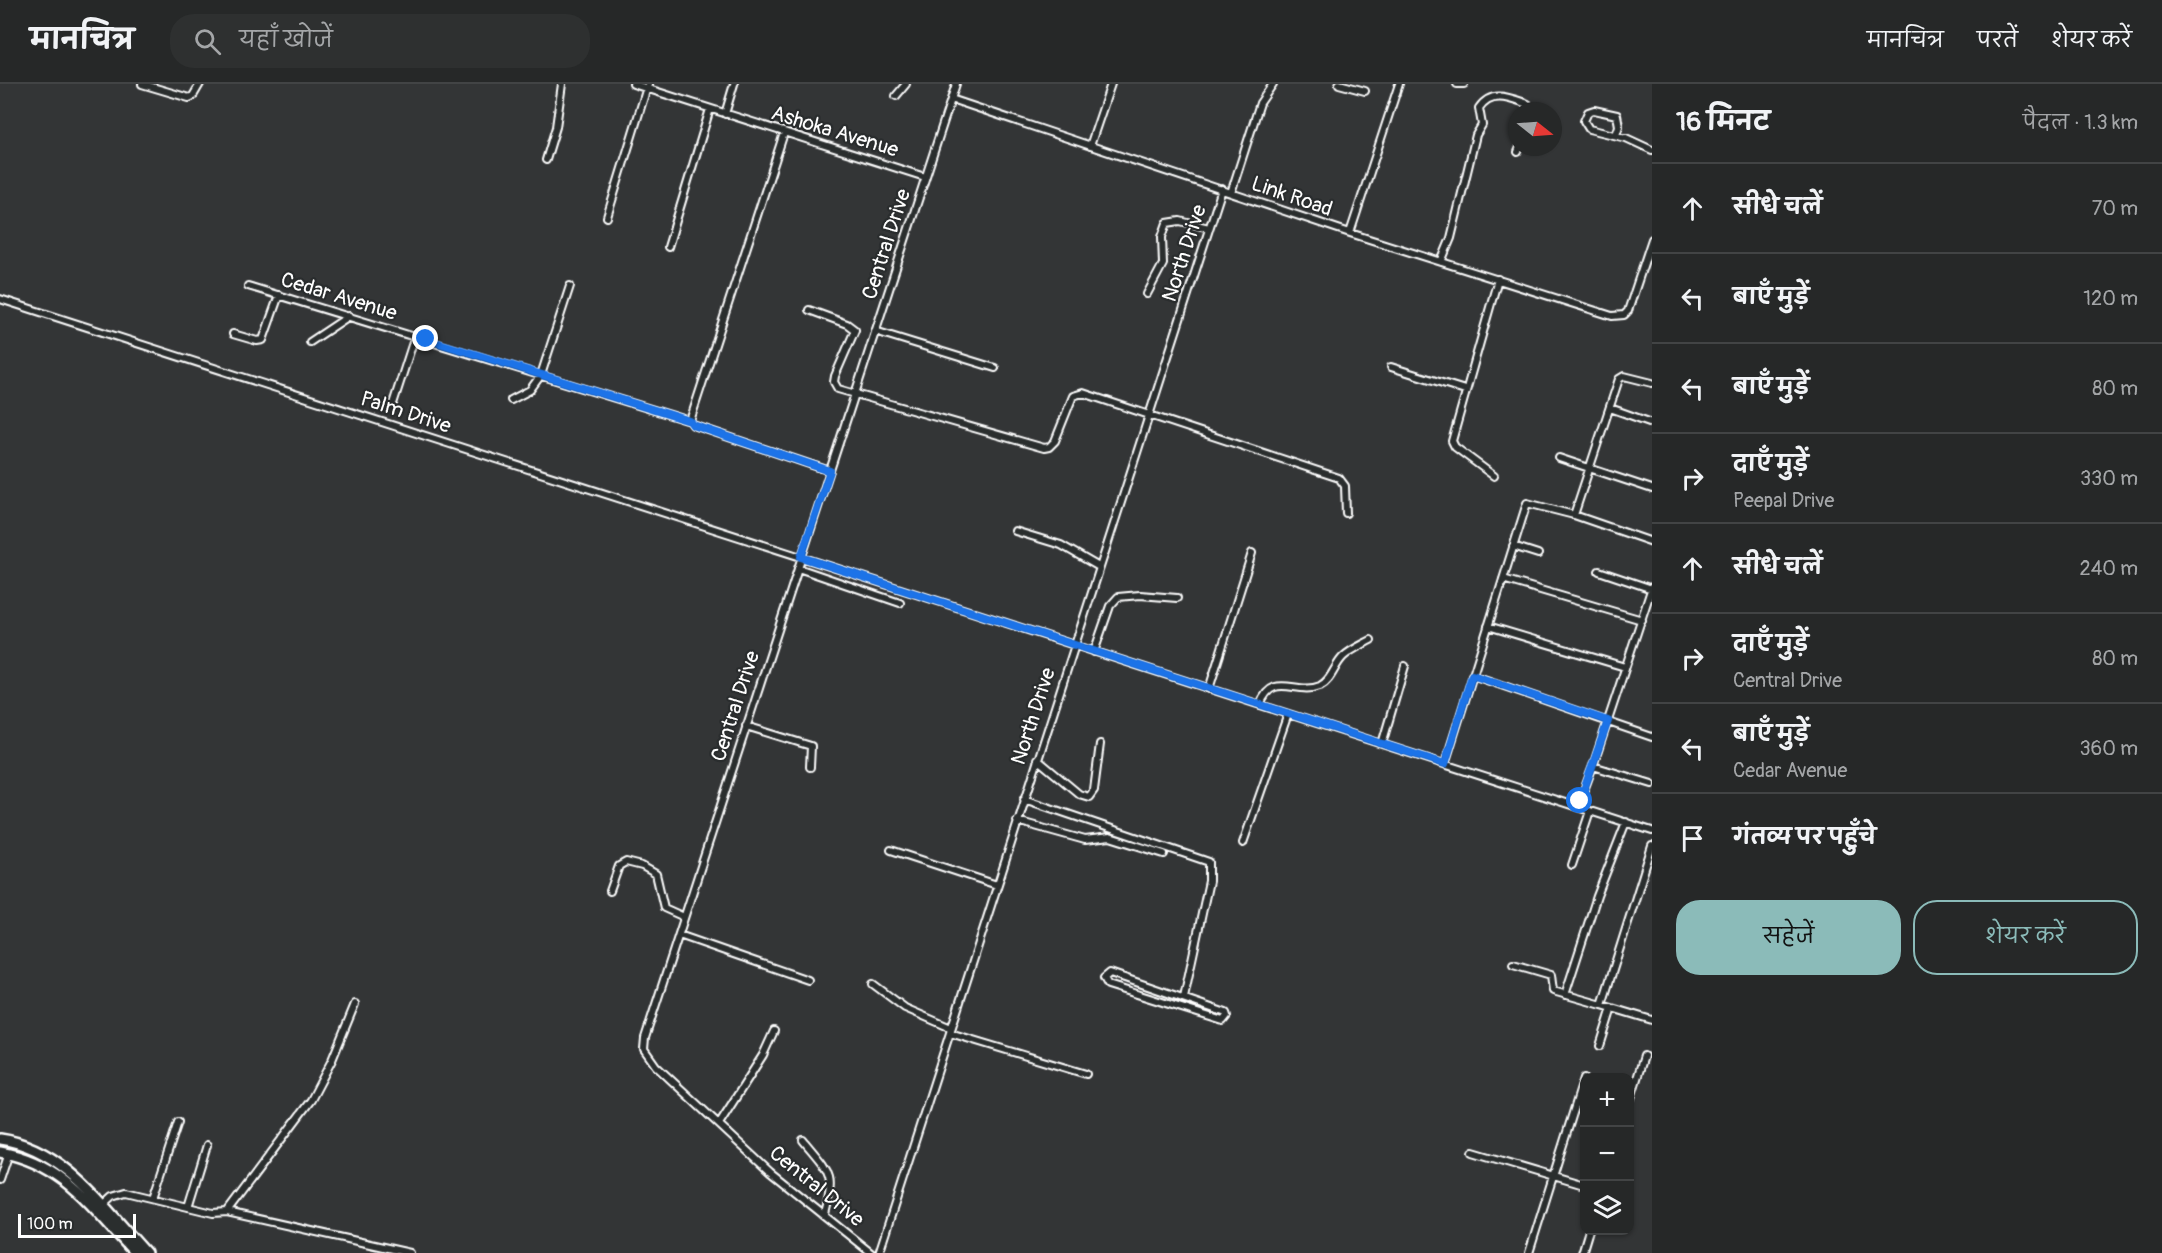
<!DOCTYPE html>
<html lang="hi">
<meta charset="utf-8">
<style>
:root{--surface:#262828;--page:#2e3030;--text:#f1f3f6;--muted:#a4a6a8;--line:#424445;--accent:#8bbbb9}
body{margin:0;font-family:Pangolin,"Playpen Sans Deva",sans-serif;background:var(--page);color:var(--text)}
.controls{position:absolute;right:18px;bottom:18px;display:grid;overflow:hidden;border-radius:12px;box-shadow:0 2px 4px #0004}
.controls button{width:54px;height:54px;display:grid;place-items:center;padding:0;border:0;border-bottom:2px solid var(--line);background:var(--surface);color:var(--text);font:30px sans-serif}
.compass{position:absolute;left:1508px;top:18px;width:54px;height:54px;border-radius:50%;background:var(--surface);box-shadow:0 2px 4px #0004;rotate:107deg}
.scale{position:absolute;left:18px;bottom:15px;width:118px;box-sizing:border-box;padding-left:6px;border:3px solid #fff;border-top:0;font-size:16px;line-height:21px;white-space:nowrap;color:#fff;-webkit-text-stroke:4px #2a2d2e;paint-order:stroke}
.stop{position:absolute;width:18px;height:18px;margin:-14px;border:4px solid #1a73e8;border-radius:50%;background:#fff}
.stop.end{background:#1a73e8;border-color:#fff;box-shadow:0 2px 6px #0008}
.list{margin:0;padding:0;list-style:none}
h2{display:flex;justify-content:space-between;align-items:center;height:78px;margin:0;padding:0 24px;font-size:26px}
h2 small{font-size:20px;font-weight:400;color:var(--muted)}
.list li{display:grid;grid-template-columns:39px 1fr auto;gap:18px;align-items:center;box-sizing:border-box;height:90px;padding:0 24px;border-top:2px solid var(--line)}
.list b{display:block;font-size:22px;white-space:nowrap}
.list p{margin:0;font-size:20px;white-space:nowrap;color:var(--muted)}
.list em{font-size:20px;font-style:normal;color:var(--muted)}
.actions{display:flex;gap:12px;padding:18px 24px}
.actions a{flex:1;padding:14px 0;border:2px solid var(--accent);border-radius:24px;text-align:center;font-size:21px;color:var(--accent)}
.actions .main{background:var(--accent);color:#111}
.icon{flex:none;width:33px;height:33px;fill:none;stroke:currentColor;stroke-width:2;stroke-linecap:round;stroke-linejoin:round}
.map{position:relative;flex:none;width:1652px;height:1169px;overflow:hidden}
header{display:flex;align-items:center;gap:36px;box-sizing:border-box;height:84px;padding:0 30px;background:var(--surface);border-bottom:2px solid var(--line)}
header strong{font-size:28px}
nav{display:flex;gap:33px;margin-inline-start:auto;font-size:21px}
.search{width:420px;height:54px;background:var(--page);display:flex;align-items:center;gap:15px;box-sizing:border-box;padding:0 21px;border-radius:24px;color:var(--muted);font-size:22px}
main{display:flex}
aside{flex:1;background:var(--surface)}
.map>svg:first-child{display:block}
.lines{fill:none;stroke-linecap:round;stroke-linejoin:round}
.minor-casing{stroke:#fff;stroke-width:10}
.secondary-casing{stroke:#fff;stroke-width:14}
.minor{stroke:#2a2d2e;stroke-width:6}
.secondary{stroke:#2a2d2e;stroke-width:9}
.route{stroke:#1a73e8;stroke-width:8}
.labels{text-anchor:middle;stroke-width:4.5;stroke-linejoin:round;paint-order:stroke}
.street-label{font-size:21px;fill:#fff;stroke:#2a2d2e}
</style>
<header>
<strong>मानचित्र</strong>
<div class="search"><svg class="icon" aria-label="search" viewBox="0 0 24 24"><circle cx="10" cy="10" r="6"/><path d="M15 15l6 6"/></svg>यहाँ खोजें</div>
<nav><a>मानचित्र</a><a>परतें</a><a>शेयर करें</a></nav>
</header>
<main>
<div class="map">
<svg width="1652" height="1169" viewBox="0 0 1652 1169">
<rect width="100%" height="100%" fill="#333536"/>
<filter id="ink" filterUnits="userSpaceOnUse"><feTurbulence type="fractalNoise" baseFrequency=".0167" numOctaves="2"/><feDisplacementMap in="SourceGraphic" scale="12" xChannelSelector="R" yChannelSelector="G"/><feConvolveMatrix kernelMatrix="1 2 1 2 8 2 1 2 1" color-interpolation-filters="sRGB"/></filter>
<g filter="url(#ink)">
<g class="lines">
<defs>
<path id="minor" d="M 142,0 L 189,14 L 193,12 L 200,0
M 633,0 L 925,93
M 1339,0 L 1365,7
M 1457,0 L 1464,0
M 896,12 L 906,0
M 951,15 L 1350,149 L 1612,232 L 1624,231 L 1628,227 L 1652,155
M 725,30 L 734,0
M 1616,51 L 1619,42 L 1617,31 L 1594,26 L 1588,28 L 1584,37 L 1589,45 L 1626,54 L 1652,66
M 1090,62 L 1111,0
M 1518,68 L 1520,63
M 546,76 L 556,43 L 562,0
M 1231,109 L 1260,19 L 1273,0
M 607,133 L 648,0
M 1350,149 L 1399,0
M 668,163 L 710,25
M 1441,178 L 1451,154 L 1476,51 L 1482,41 L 1479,24 C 1492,5 1510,14 1528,20 L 1530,27
M 248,202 L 690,337 L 693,341 L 830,387
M 1147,210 L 1163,180 L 1162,153 L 1167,139 L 1180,137 L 1209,144
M 0,215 L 1652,747
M 809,226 L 847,240 L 855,246 L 835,292 L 834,298 L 838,305 L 1044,364 L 1049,363 L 1055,357 L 1073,312 L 1083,309 L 1339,394 L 1345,402 L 1346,429
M 875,247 L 995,284
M 233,250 L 257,257 L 263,256 L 279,211
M 310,258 L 349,232
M 1391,283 L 1465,306
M 511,316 L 530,306 L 541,291 L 570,202
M 392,323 L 415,252
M 1610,324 L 1652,339
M 690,337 L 784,49
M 1559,374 L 1652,405
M 1494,392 L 1455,363 L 1452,357 L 1498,195
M 1574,431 L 1619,295 L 1624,292 L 1652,299
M 1015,447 L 1061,461 L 1099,483
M 1513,462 L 1538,470
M 798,484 L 900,519
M 1599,487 L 1652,505
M 1503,495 L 1642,536
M 1488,542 L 1625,583
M 1094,568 L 1110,522 L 1118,513 L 1140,511 L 1177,514
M 1472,591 L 1652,653
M 1209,605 L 1252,469
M 1260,621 C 1273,586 1296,612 1320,602 C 1332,596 1334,582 1343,573 C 1350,566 1362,561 1371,556
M 746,642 L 811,662 L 810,683
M 1382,660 L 1405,582
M 1037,675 L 1079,710 L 1089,713 L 1094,706 L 1100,660
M 1445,680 L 1527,419 L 1574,431 L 1652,458
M 1593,682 L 1652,503
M 1024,715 L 1209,778 L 1209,797 L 1184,913
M 1580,717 L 1593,682 L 1652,700
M 1017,737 L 1085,756 L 1110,753 L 1164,770
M 1243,759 L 1288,630
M 1652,762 L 1602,921 L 1652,936
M 891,766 L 997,801
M 1572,781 L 1590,727
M 610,807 L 619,782 L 626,778 L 642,782 L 656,790 L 664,824 L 684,833
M 679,851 L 808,896
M 1513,880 L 1551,891 L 1553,907 L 1602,921
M 1110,889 L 1226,929 L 1227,932 L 1223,937 L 1108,901 L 1104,894 Z
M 873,900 L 905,924 L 951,944
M 1565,911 L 1597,812 L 1626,738
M 950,949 L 1086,990
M 1600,962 L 1612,924
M 1630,1017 L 1644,972
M 719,1040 L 763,971 L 774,947
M 803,1056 C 829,1088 836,1089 825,1130
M 1473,1068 L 1584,1101
M 0,1096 L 9,1069
M 153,1114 L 178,1038
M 101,1123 L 113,1112 L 126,1108 L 213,1129 L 227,1128 L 311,1016 L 332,976 L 355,920
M 188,1123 L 207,1061
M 227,1128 L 410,1169
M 871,1169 L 770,1088 L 656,982 L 644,965 L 645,954 L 956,0
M 879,1169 L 1222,105
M 1529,1169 L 1584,994
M 1582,1169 L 1589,1146"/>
<path id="secondary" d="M 0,1055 C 65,1064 104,1124 146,1169
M 0,1068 C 65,1080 92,1123 135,1169"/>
</defs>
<use href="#minor" class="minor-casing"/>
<use href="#secondary" class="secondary-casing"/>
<use href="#minor" class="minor"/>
<use href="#secondary" class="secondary"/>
</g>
</g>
<g class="lines" filter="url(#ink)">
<path class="route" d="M 426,255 L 690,337 L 693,341 L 830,387 L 801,473 L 1445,680 L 1472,591 L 1608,637 L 1580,717"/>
</g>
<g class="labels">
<g class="street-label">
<text transform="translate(835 47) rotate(17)" y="7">Ashoka Avenue</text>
<text transform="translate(1292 112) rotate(19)" y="7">Link Road</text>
<text transform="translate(886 160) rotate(-72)" y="7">Central Drive</text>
<text transform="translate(1184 169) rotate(-72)" y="7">North Drive</text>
<text transform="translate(339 212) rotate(17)" y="7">Cedar Avenue</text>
<text transform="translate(406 328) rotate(18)" y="7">Palm Drive</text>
<text transform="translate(735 622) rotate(-72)" y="7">Central Drive</text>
<text transform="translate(1033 632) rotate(-72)" y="7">North Drive</text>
<text transform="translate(817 1102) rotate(39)" y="7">Central Drive</text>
</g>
</g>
</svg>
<div class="controls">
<button>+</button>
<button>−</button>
<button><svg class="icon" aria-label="layers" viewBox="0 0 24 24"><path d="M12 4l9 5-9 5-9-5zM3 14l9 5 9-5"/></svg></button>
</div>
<svg class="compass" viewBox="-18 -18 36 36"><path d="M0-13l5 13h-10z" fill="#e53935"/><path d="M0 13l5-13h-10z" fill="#a4a6a8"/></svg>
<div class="scale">100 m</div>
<div class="stop" style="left:1580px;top:717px"></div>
<div class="stop end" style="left:426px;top:255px"></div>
</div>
<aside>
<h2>16 मिनट<small>पैदल · 1.3 km</small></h2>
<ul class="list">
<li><svg class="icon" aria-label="ahead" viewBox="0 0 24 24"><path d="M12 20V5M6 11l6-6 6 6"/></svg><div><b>सीधे चलें</b></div><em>70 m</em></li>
<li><svg class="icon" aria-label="left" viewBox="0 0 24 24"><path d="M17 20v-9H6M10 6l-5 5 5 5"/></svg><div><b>बाएँ मुड़ें</b></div><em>120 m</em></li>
<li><svg class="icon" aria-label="left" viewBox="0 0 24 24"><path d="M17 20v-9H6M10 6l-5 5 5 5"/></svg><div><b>बाएँ मुड़ें</b></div><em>80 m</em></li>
<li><svg class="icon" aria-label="right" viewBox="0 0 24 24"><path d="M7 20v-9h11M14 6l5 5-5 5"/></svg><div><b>दाएँ मुड़ें</b><p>Peepal Drive</p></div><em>330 m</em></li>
<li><svg class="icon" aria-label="ahead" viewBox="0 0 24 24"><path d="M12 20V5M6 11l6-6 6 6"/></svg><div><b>सीधे चलें</b></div><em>240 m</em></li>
<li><svg class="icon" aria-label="right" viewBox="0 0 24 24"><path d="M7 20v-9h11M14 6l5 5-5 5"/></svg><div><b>दाएँ मुड़ें</b><p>Central Drive</p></div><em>80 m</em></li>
<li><svg class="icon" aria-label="left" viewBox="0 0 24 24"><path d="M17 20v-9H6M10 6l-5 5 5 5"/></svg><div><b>बाएँ मुड़ें</b><p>Cedar Avenue</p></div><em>360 m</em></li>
<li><svg class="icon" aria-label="arrive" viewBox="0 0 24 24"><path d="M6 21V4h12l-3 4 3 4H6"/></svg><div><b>गंतव्य पर पहुँचे</b></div></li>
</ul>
<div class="actions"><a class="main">सहेजें</a><a>शेयर करें</a></div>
</aside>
</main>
